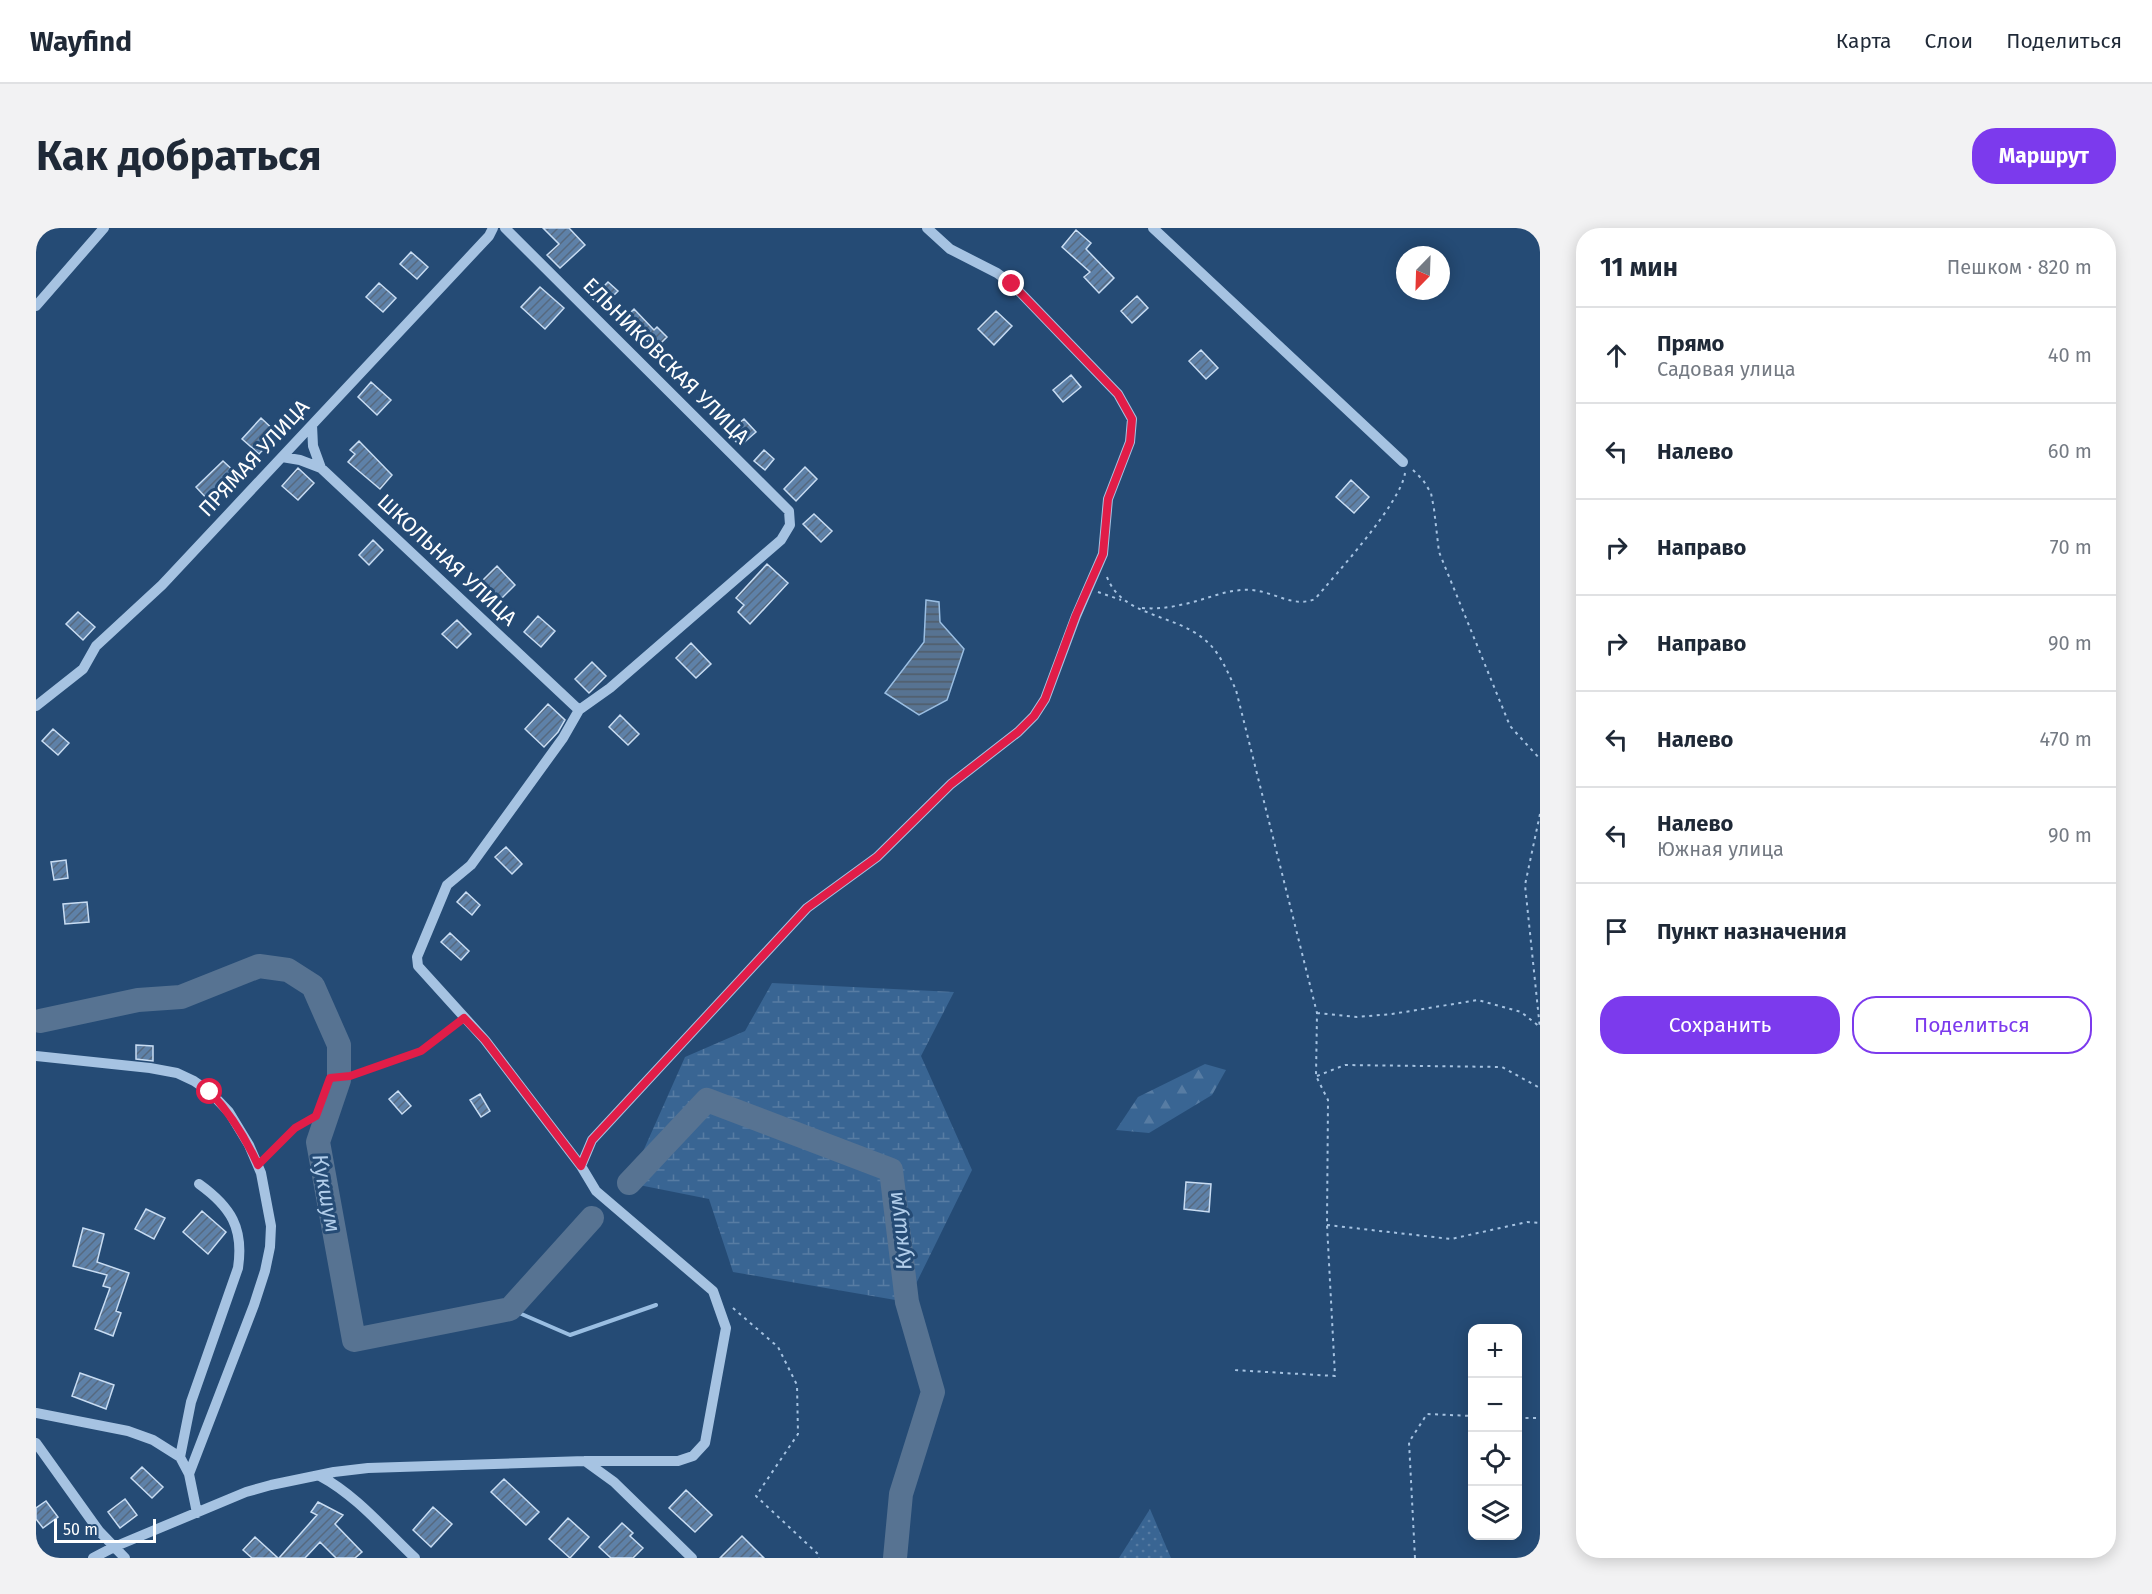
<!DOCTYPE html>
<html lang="ru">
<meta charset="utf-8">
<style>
:root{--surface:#fff;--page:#f2f2f3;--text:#1f2937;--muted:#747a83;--line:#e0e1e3;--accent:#7c3aed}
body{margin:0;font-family:"Fira Sans",sans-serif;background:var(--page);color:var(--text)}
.controls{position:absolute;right:18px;bottom:18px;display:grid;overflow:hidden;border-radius:12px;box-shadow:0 3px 15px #0003}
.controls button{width:54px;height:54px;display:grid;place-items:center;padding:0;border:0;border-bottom:2px solid var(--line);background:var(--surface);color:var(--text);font:30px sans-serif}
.compass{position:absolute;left:1360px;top:18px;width:54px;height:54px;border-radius:50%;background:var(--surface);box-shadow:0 3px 15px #0003;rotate:203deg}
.scale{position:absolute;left:18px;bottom:15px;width:102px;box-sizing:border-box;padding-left:6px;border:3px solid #fff;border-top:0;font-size:16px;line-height:21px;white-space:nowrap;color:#fff;-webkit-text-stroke:4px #254b75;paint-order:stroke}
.stop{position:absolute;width:18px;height:18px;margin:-14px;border:4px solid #e11d48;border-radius:50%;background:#fff}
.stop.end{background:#e11d48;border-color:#fff;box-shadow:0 2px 6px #0008}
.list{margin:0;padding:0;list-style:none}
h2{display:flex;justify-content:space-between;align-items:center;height:78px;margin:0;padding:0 24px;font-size:26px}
h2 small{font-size:20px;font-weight:400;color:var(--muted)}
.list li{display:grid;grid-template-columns:39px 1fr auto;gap:18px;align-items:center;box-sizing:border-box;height:96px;padding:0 24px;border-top:2px solid var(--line)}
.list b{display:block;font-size:22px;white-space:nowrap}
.list p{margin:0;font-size:20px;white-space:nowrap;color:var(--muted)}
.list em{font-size:20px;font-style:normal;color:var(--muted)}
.actions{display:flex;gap:12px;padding:18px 24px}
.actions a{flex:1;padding:14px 0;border:2px solid var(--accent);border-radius:24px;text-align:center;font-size:21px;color:var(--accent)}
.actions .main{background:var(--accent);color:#fff}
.icon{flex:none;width:33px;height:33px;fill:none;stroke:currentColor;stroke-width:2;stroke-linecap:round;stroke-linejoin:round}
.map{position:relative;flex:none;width:1504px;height:1330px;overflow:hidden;border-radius:24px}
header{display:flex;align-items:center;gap:36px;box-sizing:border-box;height:84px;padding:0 30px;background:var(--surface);border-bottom:2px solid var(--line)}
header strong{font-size:28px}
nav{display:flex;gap:33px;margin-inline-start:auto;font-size:21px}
.intro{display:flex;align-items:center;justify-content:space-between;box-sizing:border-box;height:144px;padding:0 36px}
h1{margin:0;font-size:42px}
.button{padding:15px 27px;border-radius:24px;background:var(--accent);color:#fff;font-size:21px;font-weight:700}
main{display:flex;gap:36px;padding:0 36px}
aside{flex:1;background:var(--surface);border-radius:24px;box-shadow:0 3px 15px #0003}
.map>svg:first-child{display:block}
.grass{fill:url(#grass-dots)}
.forest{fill:url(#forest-firs)}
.wetland{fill:url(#wetland-marsh)}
.water{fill:url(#water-rules);stroke:#9abee2;stroke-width:1.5}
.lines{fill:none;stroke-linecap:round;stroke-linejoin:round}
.stream{stroke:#9abee2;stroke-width:4}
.river{stroke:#577392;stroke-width:24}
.building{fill:url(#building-hatch);stroke:#c8dcf2;stroke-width:1.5}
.path{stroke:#a6c3e2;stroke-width:2;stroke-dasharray:3 4.5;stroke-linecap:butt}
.minor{stroke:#a6c3e2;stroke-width:10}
.route{stroke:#e11d48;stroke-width:8}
.labels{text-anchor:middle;stroke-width:6;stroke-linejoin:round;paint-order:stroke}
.street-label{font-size:21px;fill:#fff;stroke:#254b75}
.water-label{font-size:22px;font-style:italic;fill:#b1cdea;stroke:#254b75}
</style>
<header>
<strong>Wayfind</strong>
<nav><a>Карта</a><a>Слои</a><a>Поделиться</a></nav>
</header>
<div class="intro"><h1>Как добраться</h1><a class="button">Маршрут</a></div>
<main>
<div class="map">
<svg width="1504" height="1330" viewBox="0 0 1504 1330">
<defs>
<pattern id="grass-dots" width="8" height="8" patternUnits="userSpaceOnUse" patternTransform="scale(1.5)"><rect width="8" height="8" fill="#396593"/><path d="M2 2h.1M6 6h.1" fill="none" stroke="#577ca3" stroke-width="1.8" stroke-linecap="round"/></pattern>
<pattern id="forest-firs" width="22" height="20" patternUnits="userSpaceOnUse" patternTransform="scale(1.5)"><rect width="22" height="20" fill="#396593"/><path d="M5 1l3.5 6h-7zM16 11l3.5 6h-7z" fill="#577ca3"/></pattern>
<pattern id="wetland-marsh" width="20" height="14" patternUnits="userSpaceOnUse" patternTransform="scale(1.5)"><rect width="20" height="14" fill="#396593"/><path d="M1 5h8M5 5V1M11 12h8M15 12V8" fill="none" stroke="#577ca3"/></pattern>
<pattern id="water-rules" width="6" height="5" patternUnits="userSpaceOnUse" patternTransform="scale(1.5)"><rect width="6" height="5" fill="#577392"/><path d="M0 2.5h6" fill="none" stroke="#505c68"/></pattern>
<pattern id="building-hatch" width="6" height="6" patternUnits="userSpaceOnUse" patternTransform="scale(1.5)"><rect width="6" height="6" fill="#5e81a8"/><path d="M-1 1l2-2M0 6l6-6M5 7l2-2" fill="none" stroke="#56697f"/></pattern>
</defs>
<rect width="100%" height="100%" fill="#254b75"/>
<path class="grass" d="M 1114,1281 L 1135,1330 L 1083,1330 Z"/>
<path class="forest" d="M 1169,836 L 1190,842 L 1176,867 L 1113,905 L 1080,902 L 1102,869 Z"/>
<path class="wetland" d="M 736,755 L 918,764 L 885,828 L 936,942 L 871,1074 L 697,1044 L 673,971 L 593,955 L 649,829 L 709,803 Z"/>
<path class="water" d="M 890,372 L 903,374 L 904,394 L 928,421 L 911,472 L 883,487 L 849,465 L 888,414 Z"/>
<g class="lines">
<path class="stream" d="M 474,1081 L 534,1107 L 620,1077"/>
<path class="river" d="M 4,793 L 102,772 L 145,769 L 223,738 L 252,742 L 277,758 L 303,817 L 303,852 L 282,914 L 318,1112 L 474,1081 L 556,990
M 593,955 L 671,872 L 855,942 L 871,1074 L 897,1164 L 865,1266 L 859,1330"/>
</g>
<path class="building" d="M 507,0 L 533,0 L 549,17 L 524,40 L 511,27 L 523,16 Z
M 1040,2 L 1055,15 L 1050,21 L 1078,50 L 1063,65 L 1048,49 L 1054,44 L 1026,19 Z
M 375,24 L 392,39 L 381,51 L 364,36 Z
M 572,54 L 582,63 L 565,80 L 556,70 Z
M 343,55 L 360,70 L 347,84 L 330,69 Z
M 504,59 L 528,80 L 509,101 L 485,79 Z
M 1101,68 L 1112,80 L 1096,95 L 1085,83 Z
M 598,81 L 618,102 L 621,99 L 631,109 L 619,121 L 600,102 L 594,108 L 583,96 Z
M 960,83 L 976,98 L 958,117 L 942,101 Z
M 1165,122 L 1182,140 L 1170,151 L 1153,133 Z
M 1035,147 L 1045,159 L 1027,174 L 1017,162 Z
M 335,154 L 355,172 L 341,187 L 322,169 Z
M 225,190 L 242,206 L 223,226 L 206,211 Z
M 708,191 L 720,204 L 704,218 L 692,205 Z
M 323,213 L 356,247 L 344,261 L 312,234 L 319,226 L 314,222 Z
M 728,222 L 738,231 L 729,242 L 718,233 Z
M 187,233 L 201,246 L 173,273 L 160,259 Z
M 769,239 L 781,251 L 760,273 L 748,261 Z
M 262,240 L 278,255 L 262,272 L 246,258 Z
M 1315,252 L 1333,269 L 1318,285 L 1300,269 Z
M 778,286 L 796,303 L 785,314 L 767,296 Z
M 337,312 L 347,322 L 333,337 L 323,327 Z
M 731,336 L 752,355 L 714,396 L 702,384 L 708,377 L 700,370 Z
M 461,338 L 479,357 L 464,372 L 446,353 Z
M 42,384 L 59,399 L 47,412 L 30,396 Z
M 502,388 L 519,403 L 505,419 L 488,404 Z
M 421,392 L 435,406 L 421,420 L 406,406 Z
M 655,415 L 675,436 L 660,450 L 640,430 Z
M 556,434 L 570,448 L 553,465 L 539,451 Z
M 512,476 L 529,492 L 522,504 L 508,519 L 489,501 Z
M 584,487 L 603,506 L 592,517 L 573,499 Z
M 17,501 L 33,515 L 22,527 L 6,513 Z
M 470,619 L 486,636 L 476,646 L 459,629 Z
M 30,632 L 32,650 L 18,652 L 15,634 Z
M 430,664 L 444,677 L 436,687 L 421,674 Z
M 51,674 L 53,694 L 29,696 L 27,676 Z
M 414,705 L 433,723 L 425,732 L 405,714 Z
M 100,817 L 117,818 L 117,833 L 100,831 Z
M 362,863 L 375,878 L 366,886 L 353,871 Z
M 444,866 L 454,883 L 445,889 L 434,872 Z
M 1150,954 L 1175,956 L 1173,984 L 1148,981 Z
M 110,981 L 129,990 L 118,1011 L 99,1001 Z
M 166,983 L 190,1004 L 172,1026 L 147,1004 Z
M 47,1000 L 68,1006 L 61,1034 L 93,1045 L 80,1083 L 85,1085 L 77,1108 L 59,1101 L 74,1060 L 67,1058 L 71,1047 L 37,1038 Z
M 44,1145 L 78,1157 L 70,1181 L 36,1168 Z
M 106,1239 L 127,1259 L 116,1270 L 95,1250 Z
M 468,1251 L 503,1284 L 490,1297 L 455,1264 Z
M 650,1262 L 676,1287 L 659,1304 L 633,1280 Z
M 89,1271 L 101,1287 L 84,1300 L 72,1284 Z
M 10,1273 L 22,1289 L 7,1300 L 0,1291 L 0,1280 Z
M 282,1274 L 307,1287 L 299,1296 L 326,1324 L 319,1330 L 300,1330 L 284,1314 L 269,1330 L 243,1330 L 281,1287 L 275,1284 Z
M 397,1279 L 416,1296 L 395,1319 L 377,1302 Z
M 532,1290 L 553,1309 L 534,1330 L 513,1311 Z
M 586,1295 L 597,1305 L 594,1308 L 607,1320 L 597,1330 L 575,1330 L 563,1319 Z
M 706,1308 L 728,1330 L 684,1330 Z
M 219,1309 L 242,1330 L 216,1330 L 207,1322 Z"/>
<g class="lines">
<path class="path" d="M 1377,242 L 1387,252 L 1395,265 L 1398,281 L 1403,324 L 1474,498 L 1504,531
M 1071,349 C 1086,389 1140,386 1169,412 C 1184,424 1192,445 1200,462 L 1281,785 L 1280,848 L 1292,872 L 1291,997 L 1299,1148 L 1197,1142
M 1062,364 L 1085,372
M 1106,380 C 1119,381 1131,380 1144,377 C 1168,373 1191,360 1216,362 C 1239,364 1257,380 1279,371 C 1300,346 1365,275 1369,245
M 1504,586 L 1489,657 L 1504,801
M 1281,785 L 1321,789 L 1356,786 L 1442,772 L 1485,784 L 1504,799
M 1281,848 L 1309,837 L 1466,839 L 1504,860
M 231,928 L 259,900 L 280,888 L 294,850 L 314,848 L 385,823 L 419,797
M 1291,997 L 1415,1011 L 1491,994 L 1504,995
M 697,1080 L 742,1119 L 761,1157 L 762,1206 L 720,1268 L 783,1327 L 783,1330
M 1482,1190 L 1504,1190
M 1379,1330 L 1373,1214 L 1391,1186 L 1436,1188"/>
<path class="minor" d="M 1117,0 L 1367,234
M 0,78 L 68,0
M 276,197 L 277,218 L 285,240 L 543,482
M 246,229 L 264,232 L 285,240
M 0,478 L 47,441 L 60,418 L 126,357 L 453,8 L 457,0
M 0,828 L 114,840 L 141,845 L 158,853 L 174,864 L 193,884 L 213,917 L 225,945 L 235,998 L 234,1019 L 229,1043 L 218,1077 L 153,1246 L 161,1285
M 545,938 L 556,912 L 771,680 L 841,629 L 915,556 L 982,504 L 998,488 L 1009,471 L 1040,388 L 1067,326 L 1072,271 L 1094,214 L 1096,191 L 1082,166 L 976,56 L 961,45 L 914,21 L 891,0
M 0,1185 L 92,1203 L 117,1212 L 144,1229
M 0,1215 L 63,1303 L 89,1330
M 549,1233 L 578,1254 L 656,1330
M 153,1246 L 144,1229 L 155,1174 L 202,1040 C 208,1000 195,979 163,956
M 284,1248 C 320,1267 349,1302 379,1330
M 57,1330 L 78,1319 L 210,1264 L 235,1257 L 298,1244 L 332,1240 L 549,1233 L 642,1233 L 657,1228 L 669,1215 L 690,1100 L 677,1063 L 560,963 L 545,938 L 449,812 L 382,738 L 381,729 L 411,657 L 435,637 L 527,510 L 543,482 L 574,460 L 745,312 L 754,297 L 753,283 L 469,0"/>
</g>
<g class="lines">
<path class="route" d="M 174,864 C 195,886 209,909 222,937 L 259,900 L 280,888 L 294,850 L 314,848 L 385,823 L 428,790 L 449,812 L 545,938 L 556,912 L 771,680 L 841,629 L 915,556 L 982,504 L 998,488 L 1009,471 L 1040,387 L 1067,326 L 1072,271 L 1094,214 L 1096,191 L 1082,166 L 976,56"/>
</g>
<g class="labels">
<g class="street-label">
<text transform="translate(630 133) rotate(45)" y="7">ЕЛЬНИКОВСКАЯ УЛИЦА</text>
<text transform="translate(218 230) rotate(-47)" y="7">ПРЯМАЯ УЛИЦА</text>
<text transform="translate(411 332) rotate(43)" y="7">ШКОЛЬНАЯ УЛИЦА</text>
</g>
<g class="water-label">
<text transform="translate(291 965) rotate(80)" y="8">Кукшум</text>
<text transform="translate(863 1003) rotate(-97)" y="8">Кукшум</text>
</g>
</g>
</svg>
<div class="controls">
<button>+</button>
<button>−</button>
<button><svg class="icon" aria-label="locate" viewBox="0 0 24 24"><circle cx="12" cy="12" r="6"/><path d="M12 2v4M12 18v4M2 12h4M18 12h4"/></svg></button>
<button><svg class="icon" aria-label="layers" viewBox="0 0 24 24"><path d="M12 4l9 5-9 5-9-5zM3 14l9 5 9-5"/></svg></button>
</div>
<svg class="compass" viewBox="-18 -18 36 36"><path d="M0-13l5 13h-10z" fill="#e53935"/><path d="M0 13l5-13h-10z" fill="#747a83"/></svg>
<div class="scale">50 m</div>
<div class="stop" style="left:174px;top:864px"></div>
<div class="stop end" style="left:976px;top:56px"></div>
</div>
<aside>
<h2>11 мин<small>Пешком · 820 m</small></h2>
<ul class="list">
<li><svg class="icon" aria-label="ahead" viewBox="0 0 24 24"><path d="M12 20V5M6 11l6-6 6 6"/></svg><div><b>Прямо</b><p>Садовая улица</p></div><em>40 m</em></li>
<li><svg class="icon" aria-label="left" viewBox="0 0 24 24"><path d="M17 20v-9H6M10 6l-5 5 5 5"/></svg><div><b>Налево</b></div><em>60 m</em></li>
<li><svg class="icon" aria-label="right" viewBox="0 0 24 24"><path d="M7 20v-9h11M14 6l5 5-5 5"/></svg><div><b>Направо</b></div><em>70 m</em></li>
<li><svg class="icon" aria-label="right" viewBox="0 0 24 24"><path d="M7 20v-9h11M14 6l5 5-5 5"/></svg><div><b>Направо</b></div><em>90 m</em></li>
<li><svg class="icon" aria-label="left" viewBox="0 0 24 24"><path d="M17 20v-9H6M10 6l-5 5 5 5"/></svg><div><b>Налево</b></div><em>470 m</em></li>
<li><svg class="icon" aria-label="left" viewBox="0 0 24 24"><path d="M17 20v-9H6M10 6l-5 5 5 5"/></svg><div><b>Налево</b><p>Южная улица</p></div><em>90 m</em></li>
<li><svg class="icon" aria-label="arrive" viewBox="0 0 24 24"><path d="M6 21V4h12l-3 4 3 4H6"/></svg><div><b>Пункт назначения</b></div></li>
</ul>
<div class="actions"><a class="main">Сохранить</a><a>Поделиться</a></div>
</aside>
</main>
